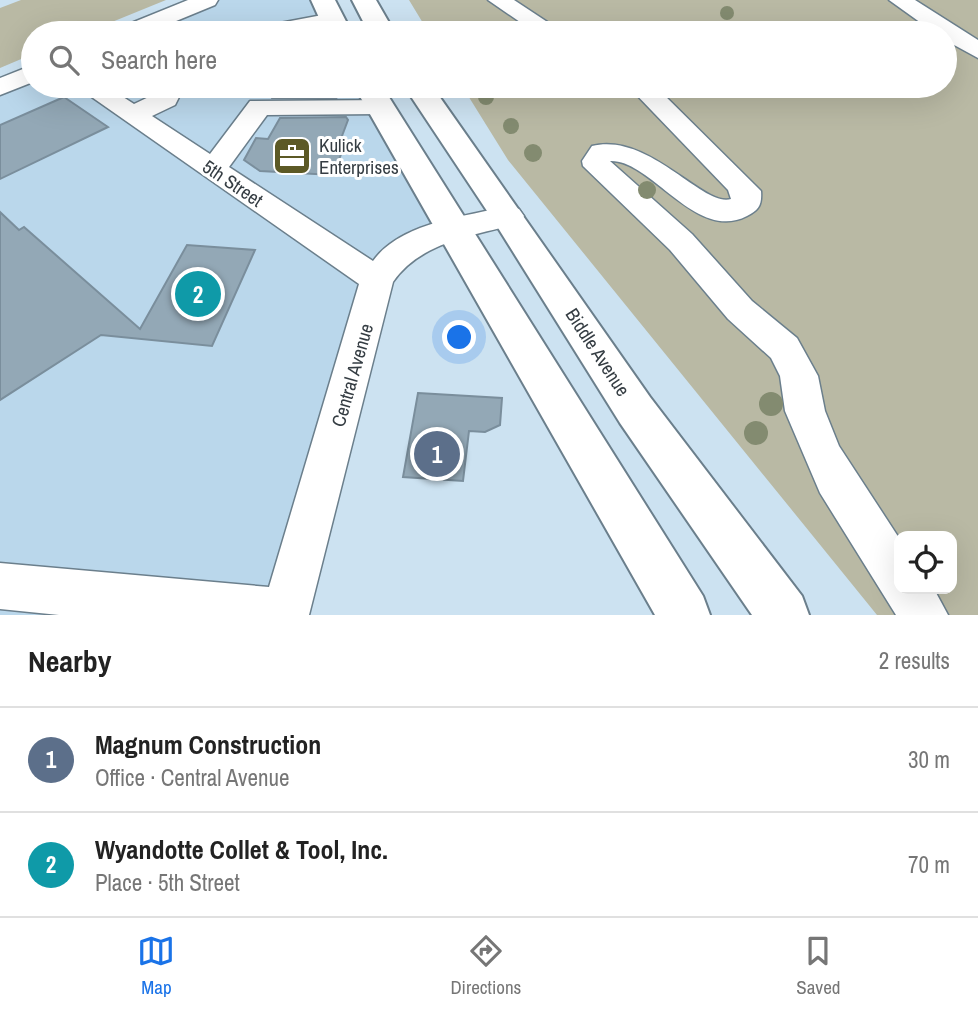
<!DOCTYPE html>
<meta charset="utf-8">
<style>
:root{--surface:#fff;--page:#f2f2f2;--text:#222;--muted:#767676;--line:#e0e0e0;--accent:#1a73e8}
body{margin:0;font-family:"Archivo Narrow",sans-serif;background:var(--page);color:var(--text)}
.controls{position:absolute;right:21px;bottom:21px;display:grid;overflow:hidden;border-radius:14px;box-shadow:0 7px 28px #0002}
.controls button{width:63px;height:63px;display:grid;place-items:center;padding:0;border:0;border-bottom:2px solid var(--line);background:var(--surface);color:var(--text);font:35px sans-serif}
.you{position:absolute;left:460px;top:338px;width:24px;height:24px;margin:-18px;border:5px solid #fff;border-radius:50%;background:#1a73e8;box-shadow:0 0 0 10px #1a73e833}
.badge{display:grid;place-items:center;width:46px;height:46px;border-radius:50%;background:var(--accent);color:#fff;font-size:23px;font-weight:700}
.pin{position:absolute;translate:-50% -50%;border:4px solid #fff;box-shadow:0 2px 7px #0006}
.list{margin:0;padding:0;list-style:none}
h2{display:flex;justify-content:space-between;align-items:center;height:91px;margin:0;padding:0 28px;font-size:30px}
h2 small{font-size:23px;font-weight:400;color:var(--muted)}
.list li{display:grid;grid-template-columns:46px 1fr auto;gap:21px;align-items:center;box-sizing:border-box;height:105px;padding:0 28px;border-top:2px solid var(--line)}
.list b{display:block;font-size:26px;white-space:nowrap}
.list p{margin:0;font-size:23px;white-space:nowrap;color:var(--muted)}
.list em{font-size:23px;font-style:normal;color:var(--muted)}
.icon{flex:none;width:38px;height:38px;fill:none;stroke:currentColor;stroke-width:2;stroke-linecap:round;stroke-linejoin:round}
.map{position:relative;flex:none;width:978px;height:615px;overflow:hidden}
.search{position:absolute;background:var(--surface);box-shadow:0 7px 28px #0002;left:21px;right:21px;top:21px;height:77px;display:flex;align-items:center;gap:18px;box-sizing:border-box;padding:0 24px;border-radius:38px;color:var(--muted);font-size:26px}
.sheet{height:301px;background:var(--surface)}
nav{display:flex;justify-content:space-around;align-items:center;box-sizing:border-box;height:98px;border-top:2px solid var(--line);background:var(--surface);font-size:19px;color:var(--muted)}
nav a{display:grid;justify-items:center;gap:4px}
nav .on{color:var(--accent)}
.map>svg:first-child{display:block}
.built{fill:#bad7eb}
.green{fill:#b9b9a4;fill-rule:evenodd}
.building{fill:#93a8b6;stroke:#7a8e9c;stroke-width:2}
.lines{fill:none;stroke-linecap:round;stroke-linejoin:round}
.minor-casing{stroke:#6b7f8c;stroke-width:3}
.major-casing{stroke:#6b7f8c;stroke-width:4}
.minor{fill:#fff;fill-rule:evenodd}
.major{fill:#fff;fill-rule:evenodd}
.tree{fill:#838b70}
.labels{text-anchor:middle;stroke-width:6;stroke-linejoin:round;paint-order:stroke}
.poi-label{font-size:19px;fill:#353d43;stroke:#fff;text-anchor:start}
.street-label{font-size:19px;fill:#353d43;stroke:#fff}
</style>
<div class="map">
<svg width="978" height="615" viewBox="0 0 978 615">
<rect width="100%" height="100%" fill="#cce2f1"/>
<path class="built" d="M 207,0 L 323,0 L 339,33 L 127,33 Z
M 33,73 L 33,86 L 368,86 L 454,229 L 394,257 L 285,615 L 0,615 L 0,87 Z"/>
<path class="green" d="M 21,0 L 166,0 L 85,33 L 33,33 L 33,54 L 0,68 L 0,8 Z
M 409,0 L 978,0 L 978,615 L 877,615 L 508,160 L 462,86 L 945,86 L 945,33 L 429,33 ZM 899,536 L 952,536 L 952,589 L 899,589 Z"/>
<path class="building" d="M 267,86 L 330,86 L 336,98 L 272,98 Z
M 64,97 L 108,127 L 0,179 L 0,125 Z
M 346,117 L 348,120 L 339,144 L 345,144 L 333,175 L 260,171 L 244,160 L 256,138 L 268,139 L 280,118 Z
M 0,212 L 19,230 L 24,227 L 140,329 L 187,245 L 255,250 L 212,346 L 101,335 L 0,400 Z
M 418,393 L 502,398 L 500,425 L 485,432 L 469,431 L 463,481 L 403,477 Z"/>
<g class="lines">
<defs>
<path id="minor" d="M 188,0 L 218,0 L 215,5 L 147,33 L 115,33 L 119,28 Z
M 488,0 L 514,0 L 564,33 L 536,33 Z
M 889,0 L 915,0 L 978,40 L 978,58 L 945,40 L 945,33 L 935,33 Z
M 333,13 L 344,20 L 341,25 L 299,33 L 252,33 L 256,28 L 264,26 Z
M 33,65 L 33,82 L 0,95 L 0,78 Z
M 76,86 L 106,86 L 134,104 L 155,94 L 153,86 L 179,86 L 182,91 L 175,105 L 152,116 L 210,154 L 250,101 L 389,100 L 393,106 L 389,112 L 380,114 L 267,115 L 229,167 L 373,261 C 401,222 465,217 508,206 L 519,209 L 524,216 L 519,223 C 475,236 421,241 393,282 L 309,615 L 59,615 L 0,609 L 0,563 L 269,587 L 359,284 Z
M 628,86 L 655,86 L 761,191 C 762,205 759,210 747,216 C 696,243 651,159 610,161 L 692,234 L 752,301 L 797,338 L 818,376 L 825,411 L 839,446 L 899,538 L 899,589 L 934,589 L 948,615 L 896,615 L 820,493 L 785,411 L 780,376 L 771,358 L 728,319 L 670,250 L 583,166 L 582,161 L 592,146 C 650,132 703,208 731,199 L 728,190 Z"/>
<path id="major" d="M 311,0 L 335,0 L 352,33 L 326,33 Z
M 352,0 L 376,0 L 395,33 L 369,33 Z
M 354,86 L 382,86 L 703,596 L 710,615 L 655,615 Z
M 404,86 L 432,86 L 650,397 L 802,596 L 809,615 L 752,615 L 620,423 L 495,223 Z"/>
</defs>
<use href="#minor" class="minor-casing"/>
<use href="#major" class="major-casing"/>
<use href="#minor" class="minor"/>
<use href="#major" class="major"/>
</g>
<g class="tree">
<circle cx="727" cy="13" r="7"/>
<circle cx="486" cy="97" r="8"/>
<circle cx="511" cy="126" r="8"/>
<circle cx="533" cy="153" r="9"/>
<circle cx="647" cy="190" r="9"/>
<circle cx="771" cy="404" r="12"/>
<circle cx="756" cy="433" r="12"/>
</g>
<defs>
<symbol id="office-square" viewBox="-11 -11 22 22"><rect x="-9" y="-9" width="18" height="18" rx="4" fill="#5c5925" stroke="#fff"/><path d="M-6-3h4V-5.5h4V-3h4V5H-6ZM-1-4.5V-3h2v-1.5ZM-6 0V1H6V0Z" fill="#fff"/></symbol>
</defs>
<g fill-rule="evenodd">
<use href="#office-square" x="270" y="134" width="44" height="44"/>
</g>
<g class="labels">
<g class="poi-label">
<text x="319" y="152">Kulick<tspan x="319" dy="22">Enterprises</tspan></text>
</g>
<g class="street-label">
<text transform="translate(233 183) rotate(34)" y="7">5th Street</text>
<text transform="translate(598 352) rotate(57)" y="7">Biddle Avenue</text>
<text transform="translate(352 375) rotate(-74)" y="7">Central Avenue</text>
</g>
</g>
</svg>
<div class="controls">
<button><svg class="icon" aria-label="locate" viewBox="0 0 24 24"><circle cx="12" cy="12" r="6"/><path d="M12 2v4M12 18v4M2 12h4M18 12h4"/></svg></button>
</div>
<div class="you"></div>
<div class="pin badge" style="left:437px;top:454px;background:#5c6f8a">1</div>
<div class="pin badge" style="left:198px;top:294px;background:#0f9aa8">2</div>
<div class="search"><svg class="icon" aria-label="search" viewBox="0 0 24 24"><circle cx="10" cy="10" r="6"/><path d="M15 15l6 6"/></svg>Search here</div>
</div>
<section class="sheet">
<h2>Nearby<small>2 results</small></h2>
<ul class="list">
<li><span class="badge" style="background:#5c6f8a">1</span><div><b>Magnum Construction</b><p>Office · Central Avenue</p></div><em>30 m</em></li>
<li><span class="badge" style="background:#0f9aa8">2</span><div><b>Wyandotte Collet &amp; Tool, Inc.</b><p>Place · 5th Street</p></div><em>70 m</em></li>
</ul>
</section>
<nav>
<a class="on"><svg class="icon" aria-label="map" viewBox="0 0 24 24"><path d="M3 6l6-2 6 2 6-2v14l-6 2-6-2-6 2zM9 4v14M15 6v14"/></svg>Map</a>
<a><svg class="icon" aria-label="directions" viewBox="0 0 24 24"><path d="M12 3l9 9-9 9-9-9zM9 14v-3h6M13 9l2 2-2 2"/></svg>Directions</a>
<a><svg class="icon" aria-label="saved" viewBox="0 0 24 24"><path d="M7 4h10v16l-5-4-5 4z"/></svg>Saved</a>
</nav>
